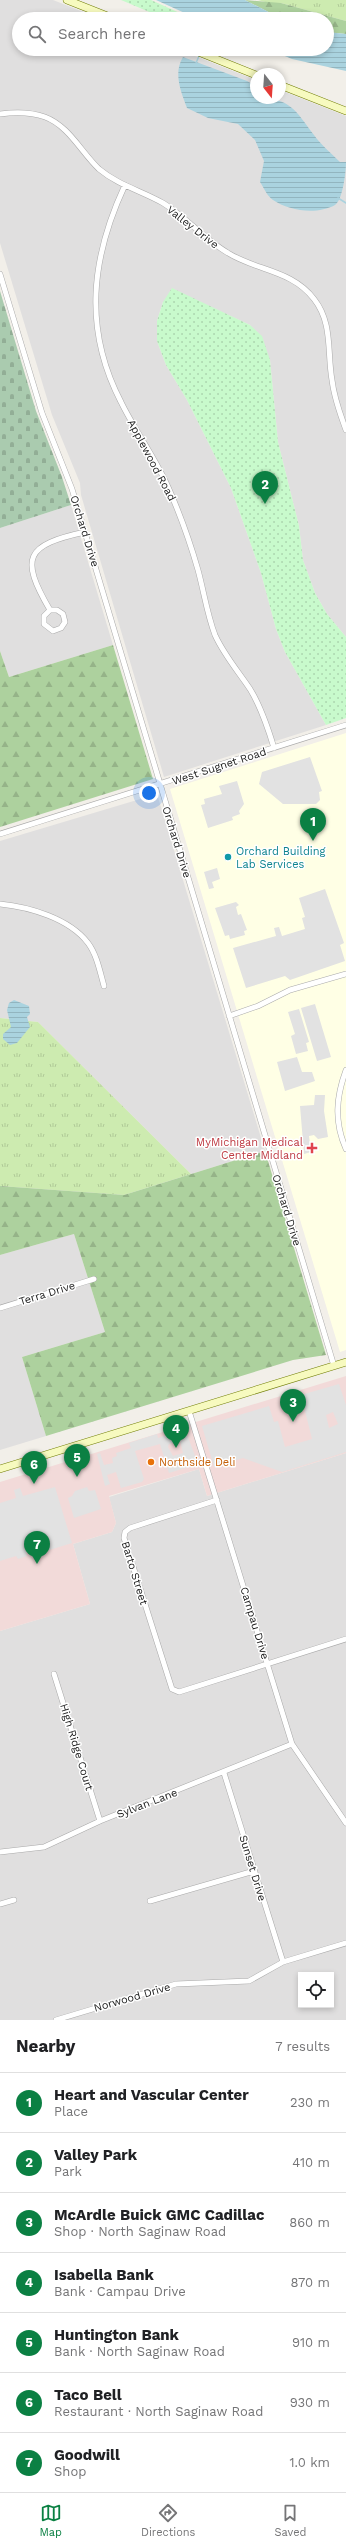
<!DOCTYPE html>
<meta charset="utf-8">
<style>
:root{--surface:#fff;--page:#f6f6f6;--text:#202124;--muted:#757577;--line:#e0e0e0;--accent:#0b8043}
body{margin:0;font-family:"Work Sans",sans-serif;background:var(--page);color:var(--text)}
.controls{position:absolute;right:12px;bottom:12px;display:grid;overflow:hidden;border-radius:0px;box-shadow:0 2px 6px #0003}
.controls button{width:36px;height:36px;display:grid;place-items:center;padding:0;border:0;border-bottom:1px solid var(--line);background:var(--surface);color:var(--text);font:20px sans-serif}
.compass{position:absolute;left:250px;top:68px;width:36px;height:36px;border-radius:50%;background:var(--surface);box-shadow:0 2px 6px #0003;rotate:163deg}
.you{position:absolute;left:149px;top:793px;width:14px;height:14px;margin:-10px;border:3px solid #fff;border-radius:50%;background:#1a73e8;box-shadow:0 0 0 6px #1a73e833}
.badge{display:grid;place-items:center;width:26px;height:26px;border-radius:50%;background:var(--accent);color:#fff;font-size:13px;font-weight:700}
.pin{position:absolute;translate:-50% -33px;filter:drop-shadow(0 1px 2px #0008)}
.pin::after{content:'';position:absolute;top:21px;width:14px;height:12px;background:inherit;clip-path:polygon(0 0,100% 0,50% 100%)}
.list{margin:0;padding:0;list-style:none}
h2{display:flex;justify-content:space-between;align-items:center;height:52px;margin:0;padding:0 16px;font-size:17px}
h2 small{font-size:13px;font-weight:400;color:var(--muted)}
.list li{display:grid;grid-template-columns:26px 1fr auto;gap:12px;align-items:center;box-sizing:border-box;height:60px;padding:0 16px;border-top:1px solid var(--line)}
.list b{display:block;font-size:15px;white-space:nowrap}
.list p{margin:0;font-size:13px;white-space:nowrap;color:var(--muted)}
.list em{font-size:13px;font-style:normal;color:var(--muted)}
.icon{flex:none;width:22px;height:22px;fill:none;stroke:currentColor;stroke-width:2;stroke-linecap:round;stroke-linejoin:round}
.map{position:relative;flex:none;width:346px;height:2020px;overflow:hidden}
.search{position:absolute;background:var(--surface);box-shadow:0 2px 6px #0003;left:12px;right:12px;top:12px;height:44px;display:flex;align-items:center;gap:10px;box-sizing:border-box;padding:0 14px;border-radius:22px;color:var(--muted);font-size:15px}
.sheet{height:472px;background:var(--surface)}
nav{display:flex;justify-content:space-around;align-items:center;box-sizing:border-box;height:56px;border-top:1px solid var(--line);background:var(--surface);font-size:11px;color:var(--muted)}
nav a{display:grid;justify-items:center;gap:2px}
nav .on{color:var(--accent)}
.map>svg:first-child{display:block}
.residential{fill:#e0dfdf;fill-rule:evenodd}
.commercial{fill:#f2dad9}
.education{fill:#ffffe5}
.grass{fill:url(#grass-tufts)}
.forest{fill:url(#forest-firs)}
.cemetery{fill:url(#cemetery-stones)}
.park{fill:url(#park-dots)}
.parking{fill:#e2e2e2;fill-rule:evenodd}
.water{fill:url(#water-rules)}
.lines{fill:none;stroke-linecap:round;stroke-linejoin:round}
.stream{stroke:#aad3df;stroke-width:1.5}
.street-casing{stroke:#a9a9a9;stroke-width:6}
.secondary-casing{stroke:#707d05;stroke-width:8}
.street{stroke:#fff;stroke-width:5}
.secondary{stroke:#f7fabf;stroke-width:7}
.culture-dot{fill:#0f9aa8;stroke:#fff;stroke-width:1.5}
.health-dot{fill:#e0444e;stroke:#fff;stroke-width:1.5}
.food-dot{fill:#e8710a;stroke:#fff;stroke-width:1.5}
.labels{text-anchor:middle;stroke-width:3;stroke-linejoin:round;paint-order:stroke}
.street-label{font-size:11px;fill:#222;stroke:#fff}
.culture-label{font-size:11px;fill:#0d838f;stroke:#fff;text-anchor:start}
.health-label{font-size:11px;fill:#be3a42;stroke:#fff;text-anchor:end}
.food-label{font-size:11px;fill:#c56008;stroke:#fff;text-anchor:start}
</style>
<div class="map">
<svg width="346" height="2020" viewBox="0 0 346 2020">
<defs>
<pattern id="grass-tufts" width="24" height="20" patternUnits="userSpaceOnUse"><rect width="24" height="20" fill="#cdebb0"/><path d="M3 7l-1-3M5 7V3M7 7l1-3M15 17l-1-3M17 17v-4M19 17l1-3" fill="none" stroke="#b0c997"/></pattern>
<pattern id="forest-firs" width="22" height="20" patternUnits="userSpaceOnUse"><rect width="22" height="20" fill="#add19e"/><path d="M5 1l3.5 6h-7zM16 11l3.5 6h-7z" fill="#95b388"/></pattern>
<pattern id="cemetery-stones" width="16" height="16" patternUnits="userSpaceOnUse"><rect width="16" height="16" fill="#aacbaf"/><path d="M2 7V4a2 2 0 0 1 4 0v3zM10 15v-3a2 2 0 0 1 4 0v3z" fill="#92ae96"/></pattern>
<pattern id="park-dots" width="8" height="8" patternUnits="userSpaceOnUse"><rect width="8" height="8" fill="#c8facc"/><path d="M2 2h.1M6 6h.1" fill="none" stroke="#acd6af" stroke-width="1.8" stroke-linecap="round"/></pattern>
<pattern id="water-rules" width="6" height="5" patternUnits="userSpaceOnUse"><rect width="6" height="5" fill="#aad3df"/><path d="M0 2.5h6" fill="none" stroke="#92b5bf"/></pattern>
</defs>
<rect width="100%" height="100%" fill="#f2efe9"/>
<path class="residential" d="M 0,0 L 53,0 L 101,19 L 19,19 L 19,49 L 177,49 L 256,80 L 256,98 L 280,98 L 280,90 L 346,116 L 346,637 L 327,614 L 315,593 L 303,560 L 299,526 L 278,442 L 270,360 L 250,325 L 200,302 L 163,302 L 157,321 L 157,341 L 166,365 L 187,400 L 231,488 L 261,573 L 276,629 L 285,652 L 326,725 L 164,777 L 81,495 L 80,483 L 52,415 L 0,243 Z
M 71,505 L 113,645 L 9,677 L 0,651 L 0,528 Z
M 157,794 L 265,1151 L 191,1174 L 38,1022 L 0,1018 L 0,841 Z
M 74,1234 L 105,1332 L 22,1357 L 46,1436 L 0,1450 L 0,1255 Z
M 346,1453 L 346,2020 L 0,2020 L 0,1631 L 90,1604 L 73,1544 L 112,1532 L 116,1523 L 109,1497 L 199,1469 L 207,1496 ZM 301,1975 L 331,1975 L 331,2005 L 301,2005 Z"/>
<path class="commercial" d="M 346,1376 L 346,1453 L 207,1496 L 199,1469 L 109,1496 L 116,1523 L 112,1532 L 73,1544 L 90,1604 L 0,1631 L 0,1482 Z"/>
<path class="education" d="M 346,733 L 346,1350 L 340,1352 L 170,789 Z"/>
<path class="grass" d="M 258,0 L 346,0 L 346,21 L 281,3 L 269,3 Z
M 0,1018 L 38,1022 L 191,1174 L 124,1195 L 0,1186 Z"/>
<path class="forest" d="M 245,0 L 281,3 L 346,21 L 346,34 L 327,32 L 327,19 L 282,19 Z
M 113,645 L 153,779 L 0,827 L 0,651 L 9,677 Z
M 265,1151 L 326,1355 L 293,1360 L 46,1436 L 22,1357 L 105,1332 L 74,1234 L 0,1255 L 0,1186 L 124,1195 Z"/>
<path class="cemetery" d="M 0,291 L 36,411 L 62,477 L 71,505 L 0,528 Z"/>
<path class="park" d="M 121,0 L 151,0 L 193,19 L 166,19 Z
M 172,288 L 250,325 L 262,336 L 270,360 L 278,442 L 299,526 L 303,560 L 315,593 L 327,614 L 346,637 L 346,718 L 326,725 L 285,652 L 276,629 L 261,573 L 231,488 L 187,400 L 166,365 L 157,341 L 157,321 L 163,302 Z"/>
<path class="parking" d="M 310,757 L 322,791 L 319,792 L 320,800 L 316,804 L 283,804 L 259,784 L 262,772 Z
M 237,781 L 244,804 L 239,811 L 240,814 L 232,817 L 233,820 L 208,828 L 201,805 L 205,804 L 204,799 L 222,794 L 219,786 Z
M 217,868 L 220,879 L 212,882 L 214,888 L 209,889 L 204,872 Z
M 325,889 L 344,943 L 340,945 L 345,961 L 290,980 L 285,976 L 246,988 L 233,948 L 276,936 L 274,928 L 279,927 L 282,936 L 305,929 L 302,918 L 305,917 L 299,898 Z
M 236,902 L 239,905 L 236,907 L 238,915 L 241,914 L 247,930 L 244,931 L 245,935 L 230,939 L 229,935 L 225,936 L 215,908 Z
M 315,1004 L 331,1057 L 317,1061 L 301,1008 Z
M 299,1009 L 309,1042 L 306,1043 L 308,1051 L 296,1054 L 291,1036 L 295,1034 L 288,1012 Z
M 297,1057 L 302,1072 L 312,1072 L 315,1081 L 285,1091 L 277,1062 Z
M 315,1095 L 325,1095 L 324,1111 L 328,1137 L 318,1139 L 314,1135 L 309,1136 L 311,1152 L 304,1154 L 300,1106 L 314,1105 Z
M 339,1384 L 346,1405 L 346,1452 L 282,1472 L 243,1458 L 214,1467 L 202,1426 L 269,1406 L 274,1422 L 278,1421 L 285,1447 L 312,1439 L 301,1395 ZM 333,1412 L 338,1424 L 329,1428 L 326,1415 Z
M 185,1429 L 198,1464 L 169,1473 L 160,1444 L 135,1451 L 144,1479 L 142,1482 L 121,1488 L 116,1472 L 107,1475 L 110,1484 L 105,1486 L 97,1454 L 100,1453 L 104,1465 L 113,1463 L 112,1458 L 117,1456 L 116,1453 L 131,1448 L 129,1443 L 157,1434 L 158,1438 ZM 180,1441 L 183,1453 L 173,1456 L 168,1447 L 169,1444 Z
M 55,1487 L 72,1543 L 40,1553 L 39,1549 L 26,1553 L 27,1556 L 18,1559 L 16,1556 L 0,1561 L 0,1503 L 16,1498 L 14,1490 L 20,1488 L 23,1496 Z
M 87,1487 L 89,1491 L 95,1490 L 101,1509 L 74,1518 L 68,1498 L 72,1496 L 75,1491 Z"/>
<path class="water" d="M 156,0 L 245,0 L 282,19 L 198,19 Z
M 327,32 L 346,34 L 346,71 L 292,59 L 268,49 L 327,49 Z
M 183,57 L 247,81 L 256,86 L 256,98 C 291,98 295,110 314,135 C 321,145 332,154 340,162 L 346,162 C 346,171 343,200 335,205 C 317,215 289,211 273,200 C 267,196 264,188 260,182 L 264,161 L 255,140 L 238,124 L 208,118 L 187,108 C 181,92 173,73 183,57 Z
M 14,1000 L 29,1006 L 30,1014 L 27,1017 L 30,1027 L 17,1043 L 10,1045 L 3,1039 L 3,1034 L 11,1027 L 7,1010 L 9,1003 Z"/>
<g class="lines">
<path class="stream" d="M 196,63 L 199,56
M 338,198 L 346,203"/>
<defs>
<path id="street" d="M 0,114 C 14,112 31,112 45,117 C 69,126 81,152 99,169 C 118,185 142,191 163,203 C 186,217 204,239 228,253 C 257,271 292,270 314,299 C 333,323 327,352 332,380 C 334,397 340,414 346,430
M 125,185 C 91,258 83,329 121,402 C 135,431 155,457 168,487 C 180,514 190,542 198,570 C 204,592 207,614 215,635 C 224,655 238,671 250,689 C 261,707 268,728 274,748
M 0,274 L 42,413 L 72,489 L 334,1366
M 50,610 L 44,616 L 44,624 L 53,631 L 61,628 L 65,622 L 63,614 L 57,610 L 50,610 C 19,557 26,545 85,532
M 0,834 L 346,725
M 0,904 C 29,907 69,918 88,943 C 97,955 100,972 104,986
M 229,1016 L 258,1006 L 290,990 L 346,974
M 346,1070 C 336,1097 334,1122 346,1149
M 0,1308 L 94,1279
M 189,1411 L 292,1744 L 346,1823
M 217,1500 L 130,1528 L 125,1532 L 124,1538 L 172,1689 L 179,1692 L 346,1639
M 54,1674 L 100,1821
M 224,1773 L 283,1962
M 0,1852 L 44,1847 L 100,1821 L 292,1744
M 150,1901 L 254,1871
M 0,1904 L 14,1900
M 56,2020 L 176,1984 L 249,1981 L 283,1962 L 346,1943"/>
<path id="secondary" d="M 67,0 L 115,19
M 191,49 L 256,75
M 280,85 L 346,111
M 0,1469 L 346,1362"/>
</defs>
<use href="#street" class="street-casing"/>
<use href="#secondary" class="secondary-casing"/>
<use href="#street" class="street"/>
<use href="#secondary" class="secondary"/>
</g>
<circle class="culture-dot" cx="228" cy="857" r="4"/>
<path class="health-dot" d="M310 1142h4v4h4v4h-4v4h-4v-4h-4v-4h4z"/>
<circle class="food-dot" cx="151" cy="1462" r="4"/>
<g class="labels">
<g class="street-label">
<text transform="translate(193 227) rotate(38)" y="4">Valley Drive</text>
<text transform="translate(152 460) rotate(62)" y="4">Applewood Road</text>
<text transform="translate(85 531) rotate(73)" y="4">Orchard Drive</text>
<text transform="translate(219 766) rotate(-18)" y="4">West Sugnet Road</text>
<text transform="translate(177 842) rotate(73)" y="4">Orchard Drive</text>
<text transform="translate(287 1210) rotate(73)" y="4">Orchard Drive</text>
<text transform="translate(47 1293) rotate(-17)" y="4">Terra Drive</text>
<text transform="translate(135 1573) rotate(73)" y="4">Barto Street</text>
<text transform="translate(255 1623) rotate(73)" y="4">Campau Drive</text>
<text transform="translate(77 1747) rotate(73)" y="4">High Ridge Court</text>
<text transform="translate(147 1803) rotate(-21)" y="4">Sylvan Lane</text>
<text transform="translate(253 1868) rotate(73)" y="4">Sunset Drive</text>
<text transform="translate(132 1997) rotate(-16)" y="4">Norwood Drive</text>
</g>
<g class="culture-label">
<text x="236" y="855">Orchard Building<tspan x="236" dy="13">Lab Services</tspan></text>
</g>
<g class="health-label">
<text x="303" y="1146">MyMichigan Medical<tspan x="303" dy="13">Center Midland</tspan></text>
</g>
<g class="food-label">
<text x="159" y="1466">Northside Deli</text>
</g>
</g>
</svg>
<div class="controls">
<button><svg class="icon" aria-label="locate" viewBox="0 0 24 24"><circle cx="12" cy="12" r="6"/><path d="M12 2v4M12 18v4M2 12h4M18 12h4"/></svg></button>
</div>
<svg class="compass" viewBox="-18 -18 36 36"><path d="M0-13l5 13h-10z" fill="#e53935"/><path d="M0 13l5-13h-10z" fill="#757577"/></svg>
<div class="you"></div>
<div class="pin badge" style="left:313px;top:841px">1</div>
<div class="pin badge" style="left:265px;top:504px">2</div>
<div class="pin badge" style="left:293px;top:1422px">3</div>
<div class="pin badge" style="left:176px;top:1448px">4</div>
<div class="pin badge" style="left:77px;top:1477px">5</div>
<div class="pin badge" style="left:34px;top:1484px">6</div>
<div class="pin badge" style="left:37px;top:1564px">7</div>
<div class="search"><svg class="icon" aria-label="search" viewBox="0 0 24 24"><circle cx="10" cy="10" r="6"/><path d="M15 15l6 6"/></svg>Search here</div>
</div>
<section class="sheet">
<h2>Nearby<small>7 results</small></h2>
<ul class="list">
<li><span class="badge">1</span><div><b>Heart and Vascular Center</b><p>Place</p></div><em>230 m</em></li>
<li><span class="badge">2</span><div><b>Valley Park</b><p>Park</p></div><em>410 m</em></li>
<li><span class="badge">3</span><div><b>McArdle Buick GMC Cadillac</b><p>Shop · North Saginaw Road</p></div><em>860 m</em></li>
<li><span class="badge">4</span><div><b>Isabella Bank</b><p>Bank · Campau Drive</p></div><em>870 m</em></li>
<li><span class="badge">5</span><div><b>Huntington Bank</b><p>Bank · North Saginaw Road</p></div><em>910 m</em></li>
<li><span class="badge">6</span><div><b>Taco Bell</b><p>Restaurant · North Saginaw Road</p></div><em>930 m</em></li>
<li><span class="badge">7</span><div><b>Goodwill</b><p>Shop</p></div><em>1.0 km</em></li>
</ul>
</section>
<nav>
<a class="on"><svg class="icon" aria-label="map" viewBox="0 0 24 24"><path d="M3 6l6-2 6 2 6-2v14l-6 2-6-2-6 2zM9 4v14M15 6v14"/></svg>Map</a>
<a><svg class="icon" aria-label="directions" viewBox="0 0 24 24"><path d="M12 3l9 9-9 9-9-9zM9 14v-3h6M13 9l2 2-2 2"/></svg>Directions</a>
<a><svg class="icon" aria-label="saved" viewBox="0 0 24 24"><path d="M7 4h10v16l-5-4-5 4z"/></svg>Saved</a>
</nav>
